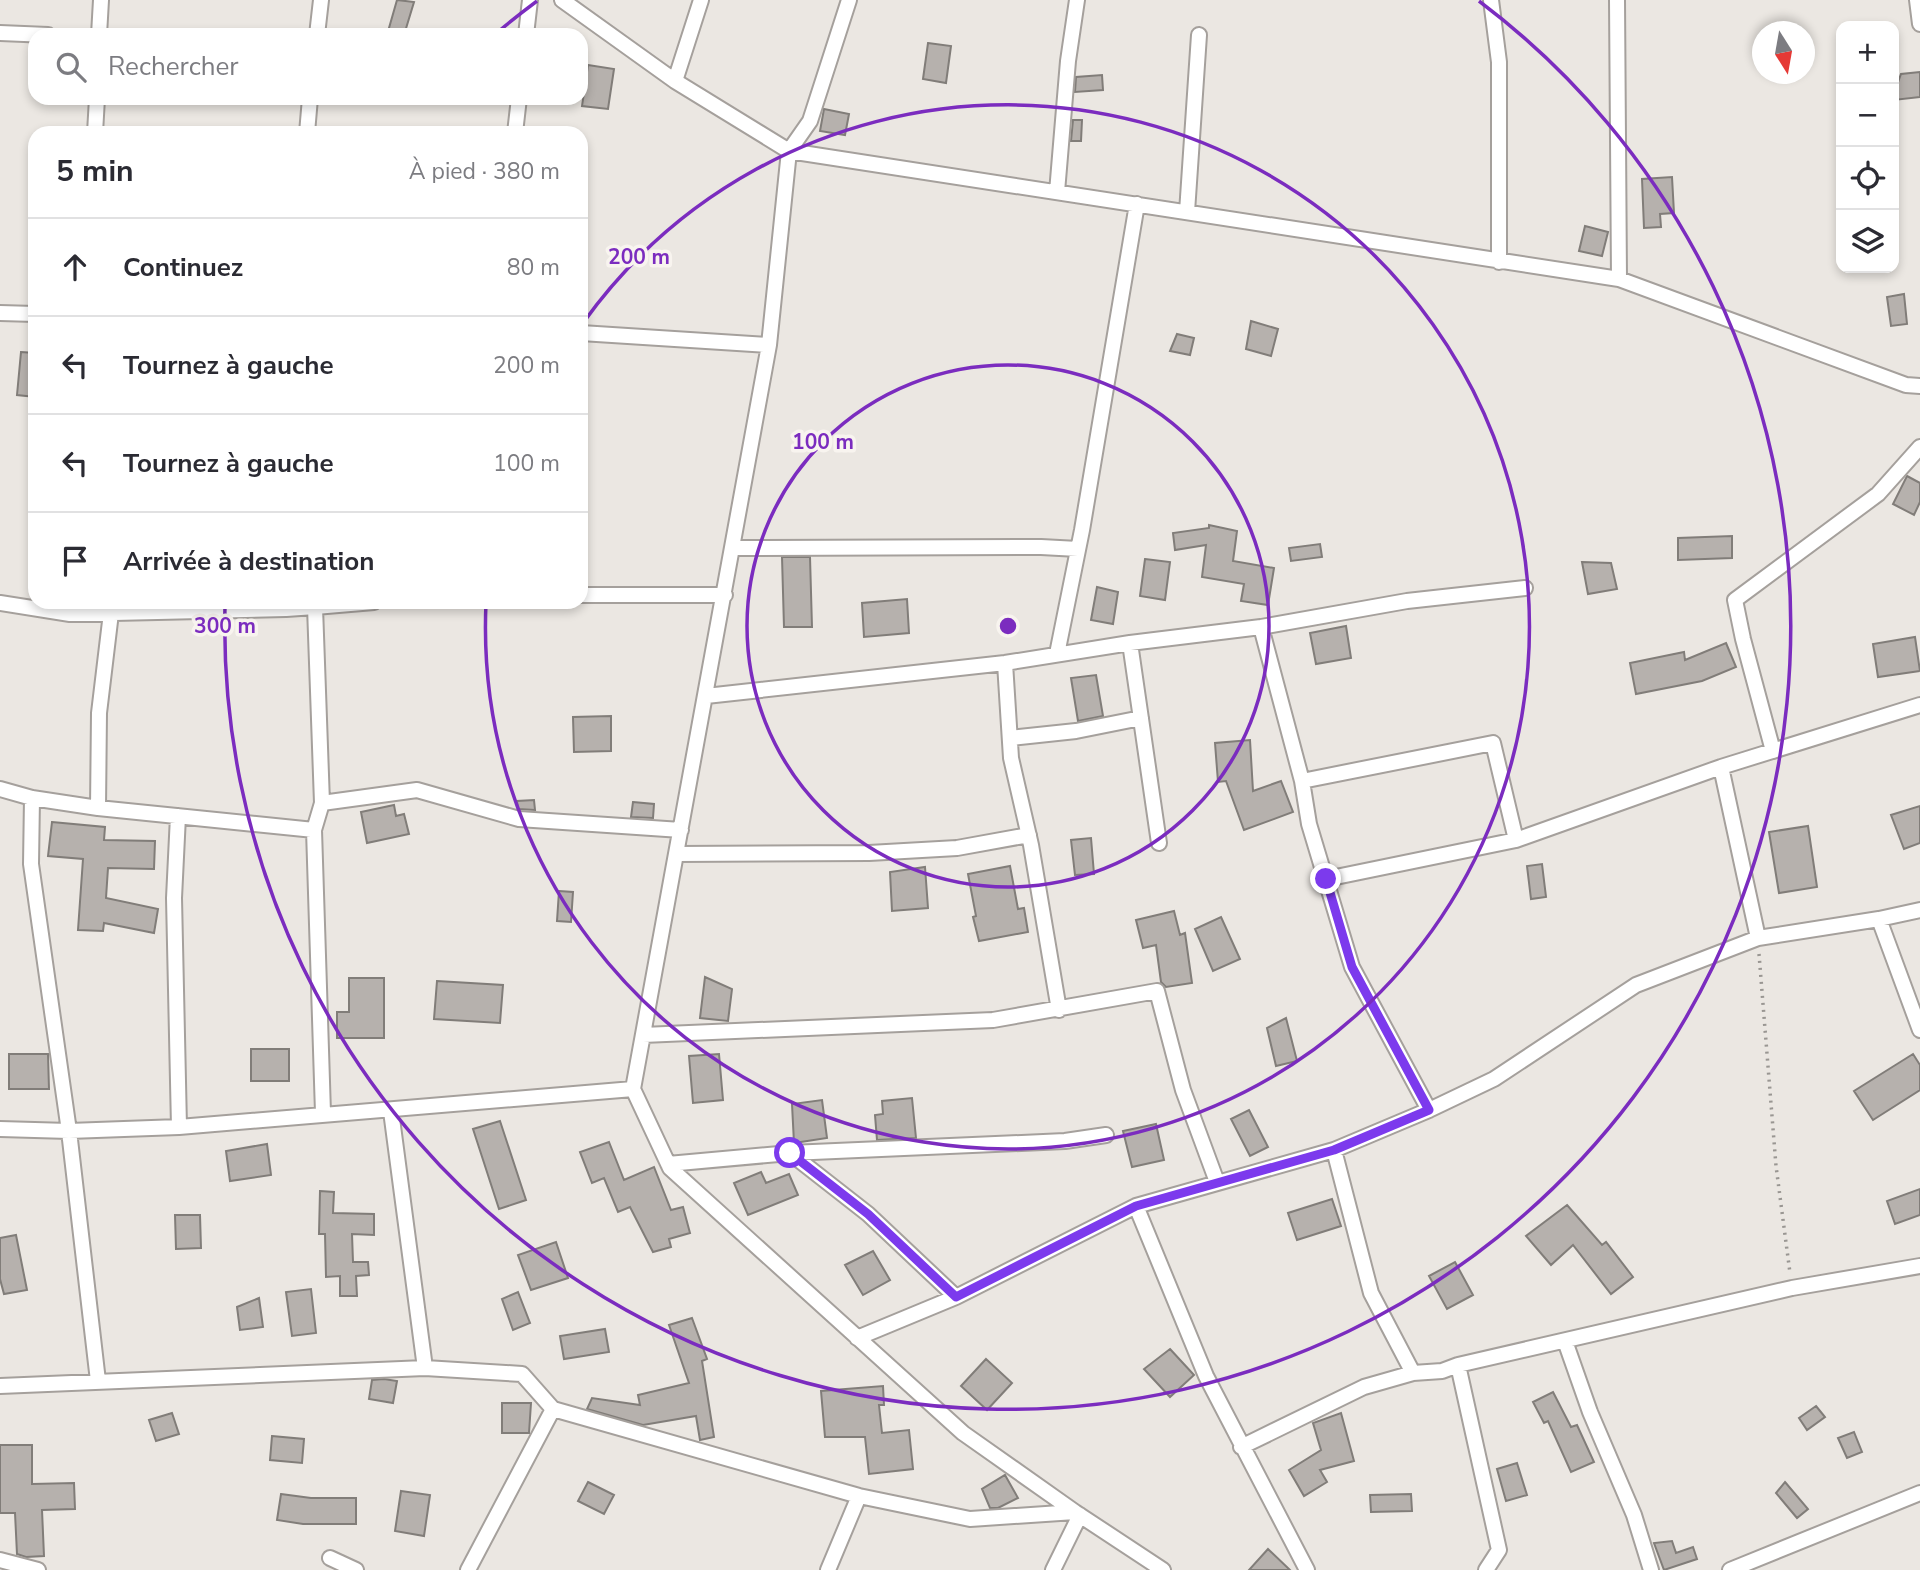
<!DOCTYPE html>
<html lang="fr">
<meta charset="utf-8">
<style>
:root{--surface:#fff;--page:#f2f2f3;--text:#2b2b33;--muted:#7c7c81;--line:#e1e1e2}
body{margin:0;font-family:"Nunito Sans",sans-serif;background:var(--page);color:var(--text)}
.controls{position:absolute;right:21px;top:21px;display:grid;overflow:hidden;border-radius:14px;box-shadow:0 4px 10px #0003}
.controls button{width:63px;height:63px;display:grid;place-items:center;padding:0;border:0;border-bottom:2px solid var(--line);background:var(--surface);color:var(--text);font:35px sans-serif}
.compass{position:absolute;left:1752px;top:21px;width:63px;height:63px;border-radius:50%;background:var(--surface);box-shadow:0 4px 10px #0003;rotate:169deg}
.stop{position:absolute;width:21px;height:21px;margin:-16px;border:5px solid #7c3aed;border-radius:50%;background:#fff}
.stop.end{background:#7c3aed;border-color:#fff;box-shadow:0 2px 7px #0008}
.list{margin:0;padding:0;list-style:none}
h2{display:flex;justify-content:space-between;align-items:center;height:91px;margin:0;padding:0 28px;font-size:30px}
h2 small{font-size:23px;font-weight:400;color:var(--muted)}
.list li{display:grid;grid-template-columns:46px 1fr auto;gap:21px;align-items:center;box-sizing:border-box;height:98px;padding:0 28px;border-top:2px solid var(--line)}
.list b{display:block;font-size:26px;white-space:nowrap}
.list em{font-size:23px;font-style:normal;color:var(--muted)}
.icon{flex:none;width:38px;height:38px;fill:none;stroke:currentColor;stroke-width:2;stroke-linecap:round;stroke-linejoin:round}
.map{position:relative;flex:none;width:1920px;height:1570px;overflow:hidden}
.search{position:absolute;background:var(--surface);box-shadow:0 4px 10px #0003;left:28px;top:28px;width:560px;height:77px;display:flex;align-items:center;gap:18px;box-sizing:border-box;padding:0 24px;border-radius:21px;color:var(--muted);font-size:26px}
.panel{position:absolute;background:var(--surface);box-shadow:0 4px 10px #0003;left:28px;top:126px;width:560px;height:483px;border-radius:21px}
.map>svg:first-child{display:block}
.building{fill:#b6b1ad;stroke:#817d79;stroke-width:2}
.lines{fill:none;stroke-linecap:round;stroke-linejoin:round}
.street-casing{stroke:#a5a09c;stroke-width:18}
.path{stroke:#999692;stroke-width:3.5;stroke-dasharray:2 5;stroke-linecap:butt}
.street{stroke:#fff;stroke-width:14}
.route{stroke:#7c3aed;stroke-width:9}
.ring{fill:none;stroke:#7b2cbf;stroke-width:3.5}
.centre{fill:#7b2cbf;stroke:#f8f4ef;stroke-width:3.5}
.ring-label{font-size:21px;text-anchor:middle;font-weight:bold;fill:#7b2cbf;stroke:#f8f4ef;stroke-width:7;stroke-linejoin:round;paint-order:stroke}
</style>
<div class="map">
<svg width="1920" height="1570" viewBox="0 0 1920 1570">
<rect width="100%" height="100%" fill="#ebe7e2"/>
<path class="building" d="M 397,0 L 414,2 L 404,35 L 387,35 Z
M 928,43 L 951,46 L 946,83 L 923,79 Z
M 588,65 L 614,69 L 608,109 L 582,106 Z
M 1920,72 L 1920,97 L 1894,100 L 1894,93 L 1901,74 Z
M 1102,75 L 1103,90 L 1075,92 L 1076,77 Z
M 824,109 L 849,114 L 845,135 L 820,131 Z
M 1073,120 L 1082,120 L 1081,141 L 1071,141 Z
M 1672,177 L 1674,213 L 1660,214 L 1661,227 L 1644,228 L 1642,179 Z
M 1585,226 L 1608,232 L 1602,256 L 1579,251 Z
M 1904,294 L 1907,324 L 1891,326 L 1887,297 Z
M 1251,321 L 1278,329 L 1271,356 L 1246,349 Z
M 1177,334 L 1194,338 L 1190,355 L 1170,351 Z
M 21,352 L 35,353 L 35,397 L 17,395 Z
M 1907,476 L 1920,483 L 1920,502 L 1914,515 L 1893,504 Z
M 1209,525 L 1237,531 L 1233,561 L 1274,568 L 1268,605 L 1241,601 L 1244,584 L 1202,577 L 1206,545 L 1175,550 L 1173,533 L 1209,528 Z
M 1732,536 L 1732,558 L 1678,560 L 1678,538 Z
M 1320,544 L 1322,557 L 1291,561 L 1289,548 Z
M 782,557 L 810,557 L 812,627 L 784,627 Z
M 1145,559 L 1170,562 L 1165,600 L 1140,596 Z
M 1582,562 L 1611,563 L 1617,589 L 1588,594 Z
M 1097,587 L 1118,592 L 1113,624 L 1091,620 Z
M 907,599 L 909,633 L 864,637 L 862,603 Z
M 1346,626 L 1351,658 L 1316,664 L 1310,633 Z
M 1915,637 L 1920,671 L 1878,677 L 1873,644 Z
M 1726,643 L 1736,667 L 1702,681 L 1636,694 L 1630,663 L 1684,652 L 1685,660 Z
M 1096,675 L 1103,716 L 1078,721 L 1071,678 Z
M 611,716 L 611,751 L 574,752 L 573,717 Z
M 1250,740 L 1253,791 L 1281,781 L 1293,812 L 1244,830 L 1226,781 L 1218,782 L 1215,743 Z
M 534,800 L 535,810 L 518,809 L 517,801 Z
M 633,802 L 654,804 L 653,818 L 631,817 Z
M 394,805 L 396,816 L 404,814 L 409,834 L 367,843 L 361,812 Z
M 1920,806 L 1920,843 L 1904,849 L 1891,815 Z
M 52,822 L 105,827 L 104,840 L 155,841 L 154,869 L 108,868 L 106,898 L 158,909 L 154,933 L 104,923 L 103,931 L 78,930 L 83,859 L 48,856 Z
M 1808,826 L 1817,887 L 1779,893 L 1769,832 Z
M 1091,838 L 1094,874 L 1075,875 L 1071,840 Z
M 1542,864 L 1546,897 L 1531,899 L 1527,866 Z
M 1010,866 L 1018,909 L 1024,908 L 1028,932 L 979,941 L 973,917 L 976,916 L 968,874 Z
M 925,867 L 928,908 L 892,911 L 890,872 Z
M 559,891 L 573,892 L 571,922 L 557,921 Z
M 1174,911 L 1180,935 L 1185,933 L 1192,983 L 1166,987 L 1161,982 L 1156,945 L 1143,948 L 1136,920 Z
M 1221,917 L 1240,959 L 1213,971 L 1195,929 Z
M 705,977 L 732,989 L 728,1021 L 700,1018 Z
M 349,978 L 384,978 L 384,1038 L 337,1038 L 337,1012 L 349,1012 Z
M 437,981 L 503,985 L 500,1023 L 434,1019 Z
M 1286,1018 L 1297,1061 L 1276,1066 L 1267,1028 Z
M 251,1049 L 289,1049 L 289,1081 L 251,1081 Z
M 9,1054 L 48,1054 L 49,1089 L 9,1089 Z
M 719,1054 L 723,1100 L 693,1103 L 689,1056 Z
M 1913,1054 L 1920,1065 L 1920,1090 L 1873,1120 L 1854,1091 Z
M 912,1098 L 916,1138 L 877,1140 L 875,1115 L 883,1114 L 882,1101 Z
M 822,1100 L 827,1138 L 794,1143 L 792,1104 Z
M 1249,1110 L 1268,1147 L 1250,1156 L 1231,1119 Z
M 500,1121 L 526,1200 L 499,1209 L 473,1129 Z
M 1156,1124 L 1164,1160 L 1132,1167 L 1123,1131 Z
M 609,1142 L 624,1180 L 654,1167 L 671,1210 L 683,1207 L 690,1233 L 669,1239 L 671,1247 L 653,1252 L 630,1207 L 618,1212 L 604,1178 L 592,1183 L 580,1152 Z
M 267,1144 L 271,1175 L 230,1181 L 226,1151 Z
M 761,1172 L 766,1183 L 789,1174 L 798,1195 L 748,1215 L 734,1183 Z
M 1920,1189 L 1920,1215 L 1895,1224 L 1887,1201 Z
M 320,1191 L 334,1192 L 333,1213 L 374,1214 L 374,1235 L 352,1234 L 353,1262 L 368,1262 L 369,1275 L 356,1276 L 357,1296 L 340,1296 L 340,1276 L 326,1277 L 325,1234 L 319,1234 Z
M 1332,1199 L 1341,1226 L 1297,1240 L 1288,1213 Z
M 1567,1205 L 1602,1245 L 1606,1242 L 1633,1277 L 1611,1294 L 1573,1245 L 1551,1265 L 1526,1236 Z
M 175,1215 L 200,1215 L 201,1248 L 176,1249 Z
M 16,1235 L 27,1290 L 4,1294 L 0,1279 L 0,1238 Z
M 556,1242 L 568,1278 L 531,1290 L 518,1255 Z
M 873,1251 L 890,1280 L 863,1295 L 845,1265 Z
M 1455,1262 L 1473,1295 L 1447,1309 L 1429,1276 Z
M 311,1289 L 316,1333 L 292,1336 L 286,1292 Z
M 518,1292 L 530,1323 L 513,1330 L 502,1299 Z
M 259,1298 L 263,1327 L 240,1330 L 237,1307 Z
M 692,1318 L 707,1359 L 702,1361 L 714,1437 L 700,1440 L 696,1416 L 643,1425 L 587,1409 L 592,1398 L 640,1405 L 638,1395 L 689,1383 L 669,1325 Z
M 605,1329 L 609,1352 L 564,1359 L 560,1336 Z
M 1170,1349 L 1194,1375 L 1170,1397 L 1144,1369 Z
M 986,1359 L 1012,1383 L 987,1410 L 961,1386 Z
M 384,1379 L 397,1381 L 393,1403 L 369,1399 L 372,1380 Z
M 883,1386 L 884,1405 L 879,1405 L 882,1433 L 909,1430 L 913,1469 L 869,1474 L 865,1437 L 825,1437 L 821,1391 Z
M 1553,1392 L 1571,1427 L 1577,1425 L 1594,1462 L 1571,1472 L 1548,1421 L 1544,1423 L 1533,1402 Z
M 502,1403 L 531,1403 L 529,1433 L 502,1433 Z
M 1816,1406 L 1825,1417 L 1807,1430 L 1799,1418 Z
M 172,1413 L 179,1434 L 156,1441 L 149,1420 Z
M 1341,1413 L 1354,1461 L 1320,1470 L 1327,1482 L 1304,1496 L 1289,1470 L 1321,1450 L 1313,1423 Z
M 1854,1432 L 1862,1452 L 1847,1458 L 1838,1438 Z
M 272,1436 L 304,1439 L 302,1463 L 270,1460 Z
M 0,1445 L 32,1445 L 32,1484 L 74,1483 L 75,1509 L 42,1510 L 44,1556 L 26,1557 L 17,1554 L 15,1513 L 0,1513 Z
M 1517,1463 L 1527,1495 L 1506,1501 L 1497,1469 Z
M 1005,1475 L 1018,1498 L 998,1508 L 990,1508 L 982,1489 Z
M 588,1482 L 614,1495 L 604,1514 L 578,1501 Z
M 1785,1482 L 1808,1509 L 1797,1518 L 1776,1493 Z
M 401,1491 L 430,1495 L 424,1536 L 395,1531 Z
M 281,1494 L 311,1498 L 356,1498 L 356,1524 L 303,1524 L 277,1520 Z
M 1411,1494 L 1412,1511 L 1371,1512 L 1370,1495 Z
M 1672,1541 L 1676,1553 L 1693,1547 L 1697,1559 L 1664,1570 L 1654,1543 Z
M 1268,1549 L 1290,1570 L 1249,1570 Z"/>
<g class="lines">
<defs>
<path id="street" d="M 562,0 L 675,81 L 789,151 L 1619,279 L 1906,385 L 1920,386
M 849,0 L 810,121 L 789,151 L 769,345 L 633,1089 L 670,1168 L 963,1433 L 1075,1512 L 1163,1570
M 1491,0 L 1499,62 L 1499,262
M 1617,0 L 1619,279
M 1917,0 L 1920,24
M 0,33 L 48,35
M 99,35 L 101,0
M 317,35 L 321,0
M 526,35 L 530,0
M 675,81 L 701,0
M 95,133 L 97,98
M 307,133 L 310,98
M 515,133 L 519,98
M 1057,192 L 1068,61 L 1077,0
M 1187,212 L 1199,35
M 0,313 L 35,314
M 581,333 L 769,345
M 733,548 L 1041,547 L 1078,549
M 581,595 L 725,595
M 0,603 L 70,614 L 286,609 L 315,607 L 322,803 L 314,830 L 323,1113
M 315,607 L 374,602
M 1261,627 L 1302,781 L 1309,824 L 1352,967 L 1429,1110
M 1130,643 L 1159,843
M 1057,654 L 1082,530 L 1137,204
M 1005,663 L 1011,758 L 1031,845 L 1059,1010
M 706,696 L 1005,663 L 1130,643 L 1261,627 L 1407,601 L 1525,588
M 1010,738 L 1076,731 L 1141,718
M 1773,751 L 1743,639 L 1735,600 L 1878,494 L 1920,447
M 1721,767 L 1758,938
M 1302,781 L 1493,743 L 1516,840
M 0,789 L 32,798 L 98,808 L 314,830
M 32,798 L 31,864 L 69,1131 L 98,1381
M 322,803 L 417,790 L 519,819 L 681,830
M 98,808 L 99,713 L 111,613
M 178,816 L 174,898 L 179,1127
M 677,854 L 869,853 L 957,848 L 1029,835
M 1326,879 L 1516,840 L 1721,767 L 1920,705
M 1879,919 L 1920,1030
M 643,1035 L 993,1020 L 1157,991 L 1183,1090 L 1217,1182
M 391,1111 L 425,1368
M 0,1129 L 69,1131 L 179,1127 L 633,1089
M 1334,1150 L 1371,1293 L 1413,1373
M 790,1153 L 868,1214 L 956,1297
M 668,1164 L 790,1153 L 1065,1141 L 1106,1135
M 1136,1206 L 1206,1376 L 1307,1570
M 857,1338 L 956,1297 L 1136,1206 L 1334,1150 L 1429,1110 L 1494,1079 L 1636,985 L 1758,938 L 1879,919 L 1920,910
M 1565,1341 L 1590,1412 L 1634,1515 L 1651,1570
M 1458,1365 L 1499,1550 L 1486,1570
M 0,1386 L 425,1368 L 522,1374 L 553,1409 L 859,1496 L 970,1519 L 1075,1512
M 1241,1447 L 1364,1387 L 1413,1373 L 1442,1371 L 1458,1365 L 1792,1288 L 1920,1266
M 330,1558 L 356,1570
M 0,1560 L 38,1570
M 468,1570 L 553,1409
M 828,1570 L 859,1496
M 1053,1570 L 1080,1515
M 1730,1570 L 1920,1493"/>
</defs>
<use href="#street" class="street-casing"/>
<path class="path" d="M 1759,954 L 1776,1166 L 1790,1273"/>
<use href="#street" class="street"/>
</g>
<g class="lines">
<path class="route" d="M 790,1153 L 868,1214 L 956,1297 L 1136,1206 L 1334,1150 L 1429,1110 L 1352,967 L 1326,879"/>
</g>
<g class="ring">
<circle cx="1008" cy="626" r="261"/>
<path d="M583 323A522 522 0 1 1 486 603"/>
<path d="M499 31A783 783 0 0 1 537 1M1479 1A783 783 0 1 1 225 606"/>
</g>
<circle cx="1008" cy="626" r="10" class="centre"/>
<g class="ring-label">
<text x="639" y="264">200 m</text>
<text x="823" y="449">100 m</text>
<text x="225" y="633">300 m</text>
</g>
</svg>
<div class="controls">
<button>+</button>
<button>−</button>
<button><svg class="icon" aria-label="locate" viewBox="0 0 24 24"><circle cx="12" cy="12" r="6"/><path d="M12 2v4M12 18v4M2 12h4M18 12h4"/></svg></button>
<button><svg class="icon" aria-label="layers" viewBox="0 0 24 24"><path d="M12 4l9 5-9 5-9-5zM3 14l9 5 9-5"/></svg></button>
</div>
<svg class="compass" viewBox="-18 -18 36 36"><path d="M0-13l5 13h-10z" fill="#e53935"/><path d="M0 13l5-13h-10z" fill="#7c7c81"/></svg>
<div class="stop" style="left:790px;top:1153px"></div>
<div class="stop end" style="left:1326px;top:879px"></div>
<div class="search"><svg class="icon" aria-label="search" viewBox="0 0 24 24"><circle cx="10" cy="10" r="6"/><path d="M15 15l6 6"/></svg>Rechercher</div>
<section class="panel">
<h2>5 min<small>À pied · 380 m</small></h2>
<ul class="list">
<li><svg class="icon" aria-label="ahead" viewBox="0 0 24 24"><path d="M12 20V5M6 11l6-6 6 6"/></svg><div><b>Continuez</b></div><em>80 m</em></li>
<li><svg class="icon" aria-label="left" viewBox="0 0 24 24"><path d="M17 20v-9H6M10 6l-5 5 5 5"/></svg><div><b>Tournez à gauche</b></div><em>200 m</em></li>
<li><svg class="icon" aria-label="left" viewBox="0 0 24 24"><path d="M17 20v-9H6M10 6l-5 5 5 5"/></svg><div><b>Tournez à gauche</b></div><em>100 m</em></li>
<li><svg class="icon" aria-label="arrive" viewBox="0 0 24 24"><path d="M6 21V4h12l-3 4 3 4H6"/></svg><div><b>Arrivée à destination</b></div></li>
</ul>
</section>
</div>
